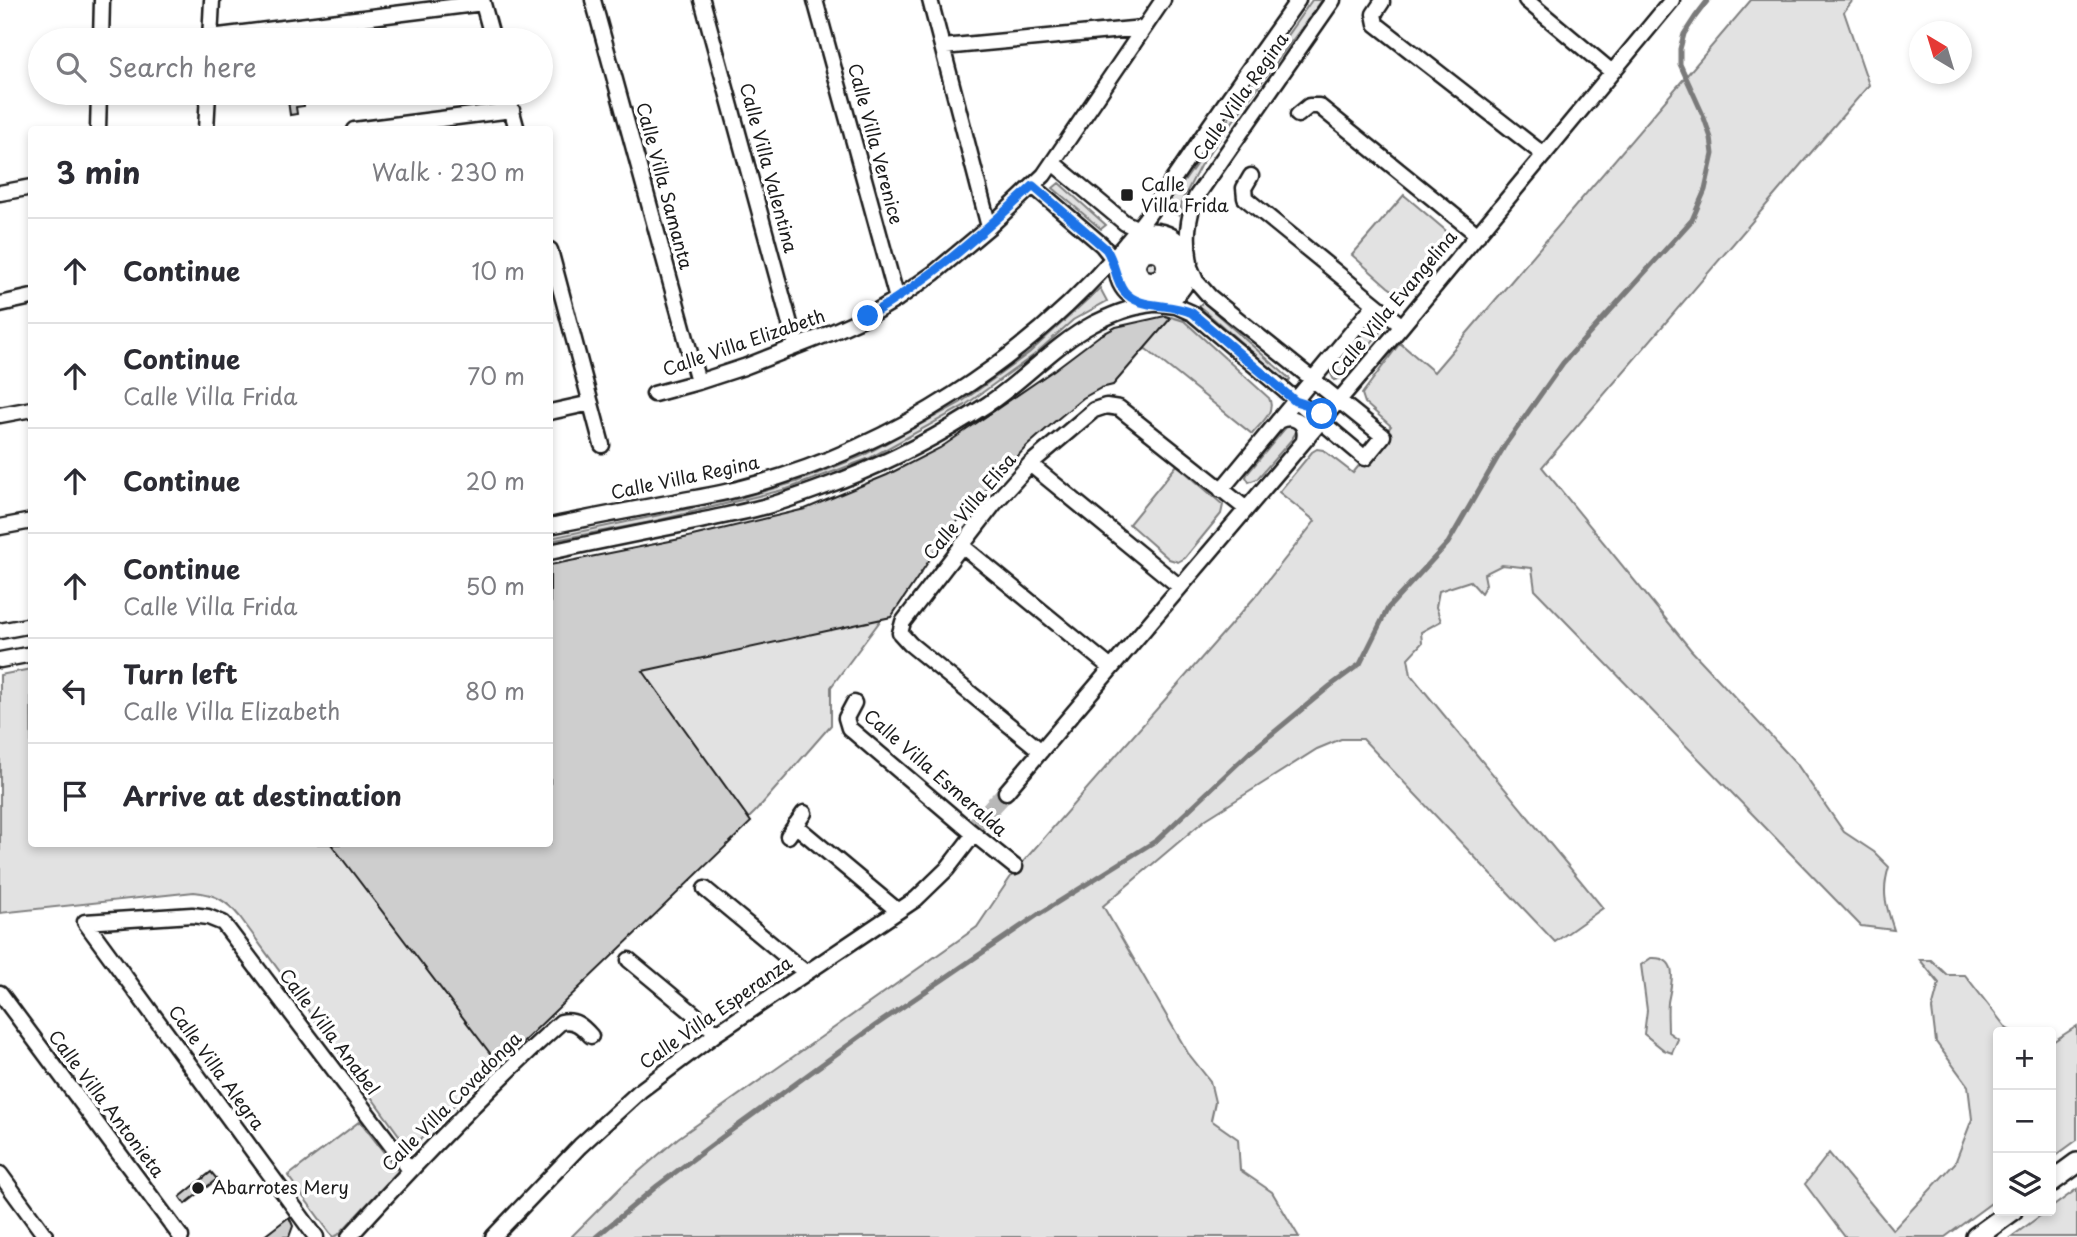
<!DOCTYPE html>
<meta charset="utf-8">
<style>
:root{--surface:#fff;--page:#f2f2f3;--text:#2b2b33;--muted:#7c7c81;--line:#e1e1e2}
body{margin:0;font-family:"Playpen Sans",sans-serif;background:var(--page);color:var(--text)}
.controls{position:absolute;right:21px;bottom:21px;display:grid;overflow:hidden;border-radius:7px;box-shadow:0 4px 10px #0003}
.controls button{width:63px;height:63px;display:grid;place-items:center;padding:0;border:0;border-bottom:2px solid var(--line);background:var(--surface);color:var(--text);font:35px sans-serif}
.compass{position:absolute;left:1909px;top:21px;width:63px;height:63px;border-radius:50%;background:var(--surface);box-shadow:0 4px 10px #0003;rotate:322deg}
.stop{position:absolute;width:21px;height:21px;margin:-16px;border:5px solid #1a73e8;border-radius:50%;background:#fff}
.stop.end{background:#1a73e8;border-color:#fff;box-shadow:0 2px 7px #0008}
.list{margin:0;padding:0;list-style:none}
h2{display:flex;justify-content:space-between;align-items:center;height:91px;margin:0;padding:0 28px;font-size:30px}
h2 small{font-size:23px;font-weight:400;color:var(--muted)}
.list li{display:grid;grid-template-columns:46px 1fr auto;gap:21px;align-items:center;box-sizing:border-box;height:105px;padding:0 28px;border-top:2px solid var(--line)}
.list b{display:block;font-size:26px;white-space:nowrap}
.list p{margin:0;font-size:23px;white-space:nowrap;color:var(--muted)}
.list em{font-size:23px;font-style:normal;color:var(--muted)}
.icon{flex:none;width:38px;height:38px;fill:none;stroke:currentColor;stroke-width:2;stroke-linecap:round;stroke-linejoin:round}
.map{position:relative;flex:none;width:2077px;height:1237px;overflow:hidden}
.search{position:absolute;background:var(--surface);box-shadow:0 4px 10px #0003;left:28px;top:28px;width:525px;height:77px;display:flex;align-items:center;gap:18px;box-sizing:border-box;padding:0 24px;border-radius:38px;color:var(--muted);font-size:26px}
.panel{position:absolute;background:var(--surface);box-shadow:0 4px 10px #0003;left:28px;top:126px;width:525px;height:721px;border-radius:7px}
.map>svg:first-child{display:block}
.green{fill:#e2e2e2;stroke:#7f7f7f;stroke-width:2}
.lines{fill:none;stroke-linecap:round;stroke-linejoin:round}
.stream{stroke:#7a7a7a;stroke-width:5}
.canal{stroke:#b8b8b8;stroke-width:18}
.building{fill:#cecece;stroke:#1c1c1c;stroke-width:2}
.street-casing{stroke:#1c1c1c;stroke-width:19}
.secondary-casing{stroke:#1c1c1c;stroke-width:24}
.street{stroke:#fff;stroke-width:14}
.secondary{stroke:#fff;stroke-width:19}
.route{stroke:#1a73e8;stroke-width:9}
.poi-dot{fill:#1c1c1c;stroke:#fff;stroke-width:2.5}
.labels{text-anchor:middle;stroke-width:7;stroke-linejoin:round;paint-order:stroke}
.street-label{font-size:18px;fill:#1c1c1c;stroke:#fff}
.poi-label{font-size:18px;fill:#1c1c1c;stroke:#fff;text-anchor:start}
</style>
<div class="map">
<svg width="2077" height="1237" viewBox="0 0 2077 1237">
<rect width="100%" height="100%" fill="#fff"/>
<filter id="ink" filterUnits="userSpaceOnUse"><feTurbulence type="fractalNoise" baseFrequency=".0143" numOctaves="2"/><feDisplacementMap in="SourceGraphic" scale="14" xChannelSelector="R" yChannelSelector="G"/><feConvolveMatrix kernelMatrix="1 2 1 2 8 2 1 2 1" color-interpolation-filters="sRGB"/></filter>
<g filter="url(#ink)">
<path class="green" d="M 1312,0 L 1322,0 L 1200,166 L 1183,199 L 1179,215 L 1161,210 L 1181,186 Z
M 1751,0 L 1853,0 L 1844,12 L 1869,85 L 1542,467 L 1691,650 L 1796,763 L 1844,832 L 1874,852 L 1889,867 C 1881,892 1886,906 1894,930 L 1861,926 L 1535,590 L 1532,568 L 1502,565 L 1484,574 L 1486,584 L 1481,593 L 1470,581 L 1439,591 L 1436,607 L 1441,621 L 1421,632 L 1422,643 L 1408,658 L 1411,675 L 1603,908 L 1555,942 L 1363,739 L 1341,739 L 1317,749 L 1206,819 L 1103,906 L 1188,1053 L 1210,1081 L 1215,1102 L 1211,1120 L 1238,1139 L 1240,1170 L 1272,1192 L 1299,1237 L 571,1237 L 621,1187 L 678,1138 L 977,927 L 1014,872 L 1254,598 L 1315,521 L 1279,492 L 1312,452 L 1317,449 L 1323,450 L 1353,473 L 1391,426 L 1365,403 L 1362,394 L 1400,343 L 1434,372 Z
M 1059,183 L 1106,225 L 1101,229 L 1053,188 Z
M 1404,195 L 1444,229 L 1448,233 L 1448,243 L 1408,289 C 1399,294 1395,292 1388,287 L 1352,255 Z
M1125 265a26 26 0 1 1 52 0a26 26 0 1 1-52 0Z
M 1100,288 L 1107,301 L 1073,320 L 1034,355 L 964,406 L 870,458 L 787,489 L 651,522 L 550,541 L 550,538 L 736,499 L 796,482 L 862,456 L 960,403 L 1029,353 Z
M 1203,302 L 1290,379 L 1288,383 L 1199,306 Z
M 1380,316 L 1386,320 L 1386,324 L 1382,330 L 1342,378 L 1334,380 L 1331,374 L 1333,370 L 1372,322 Z
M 1171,317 L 1184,321 L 1269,398 C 1276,412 1261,423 1252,434 L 1146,349 L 1142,350 L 1054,417 L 958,516 L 831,687 L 831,725 L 755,812 L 504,1054 L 418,1142 L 410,1145 L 399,1135 L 240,917 C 227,901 215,894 194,892 L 0,913 L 0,675 L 31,669 L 32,844 L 550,844 L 550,568 L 787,519 L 938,454 L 1151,321 Z
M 1287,426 L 1293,426 L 1296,432 L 1292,439 L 1257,479 L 1249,482 L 1246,477 L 1247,474 Z
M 1177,465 L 1223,505 L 1221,514 L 1185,558 L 1178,562 L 1169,559 L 1129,524 Z
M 1651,958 C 1681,956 1671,985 1668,1002 C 1667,1012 1668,1022 1668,1032 L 1678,1039 L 1672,1053 L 1664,1050 L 1644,1034 L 1647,1010 L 1641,965 Z
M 1920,960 L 1931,960 L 1947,975 L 1965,975 L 2007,1029 L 2013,1032 L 1998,1032 L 1998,1198 L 1945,1237 L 1845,1237 L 1805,1184 L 1829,1153 L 1893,1230 L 1955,1163 L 1972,1119 L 1968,1086 L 1936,1042 L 1932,1009 L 1939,983 Z
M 2077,1026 L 2077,1140 L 2051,1159 L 2051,1041 L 2054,1041 Z
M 360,1121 L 398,1171 L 338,1235 L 333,1237 L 288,1176 Z
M 2077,1189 L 2077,1237 L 2011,1237 L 2047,1211 L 2051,1211 L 2051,1208 Z"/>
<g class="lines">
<path class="stream" d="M 596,1237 L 657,1186 L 725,1135 L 876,1025 L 1039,914 L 1157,840 L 1249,753 L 1330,686 L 1360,664 L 1388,608 L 1448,543 L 1505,445 L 1563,363 L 1692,220 L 1705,190 L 1713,154 L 1711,138 L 1703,115 L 1680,64 L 1680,49 L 1684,34 L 1695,17 L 1708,0"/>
<path class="canal" d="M 970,831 L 1006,792"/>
</g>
<path class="building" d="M 287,93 L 303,93 L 304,106 L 296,107 L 297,114 L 290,115 Z
M 1165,316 L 1169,317 L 1170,319 L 1113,385 L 1101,388 L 1083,398 L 1053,423 L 1027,446 L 951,528 L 891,617 L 643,671 L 751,822 L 499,1065 L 331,844 L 550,844 L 550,565 L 680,539 L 805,509 L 887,475 L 940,448 L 1054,370 L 1099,336 L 1116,327 Z
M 211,1172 L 217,1179 L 185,1204 L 180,1197 Z
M 289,1217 L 293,1226 L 289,1237 L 263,1237 Z"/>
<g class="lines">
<defs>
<path id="street" d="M 482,0 L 493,40
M 593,0 L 698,382
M 702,0 L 796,346
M 815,0 L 897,299
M 930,0 L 989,227
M 1526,0 L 1612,72
M 1382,2 L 1374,14 L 1376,24 L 1544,155
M 211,37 L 483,3
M 101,40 L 102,0
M 210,40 L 212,0
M 943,47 L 1143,28
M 507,93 L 517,130
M 1298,115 L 1309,106 L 1319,106 L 1478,235
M 98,130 L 99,93
M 206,130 L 208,93
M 354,130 L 512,110
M 1053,163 L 1125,223 L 1144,231
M 1251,176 L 1244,188 L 1245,198 L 1402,326
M 1033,186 L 1102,245 L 1110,255 L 1114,265
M 0,193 L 32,187
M1127 266a25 25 0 1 1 50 0a25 25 0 1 1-50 0Z
M 550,250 L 602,445
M1138 266a13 13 0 1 1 26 0a13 13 0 1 1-26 0Z
M 1164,263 L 1190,263 C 1186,238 1187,220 1196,197 L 1333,0
M 1154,279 L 1158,304 L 1176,306 L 1192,313 L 1365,458 L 1383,436 L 1210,297 L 1196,281 L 1190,267
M 0,304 L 32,297
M 654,394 L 698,382 L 744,367 L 828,334 L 868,316 L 897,299 L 934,273 L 989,227 L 1044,175 L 1163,0
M 550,412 L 591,403
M 0,415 L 32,409
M 1278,421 C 1294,414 1308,422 1304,440
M 1030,464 L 1180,587
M 1221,490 L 1375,304
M 550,526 C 593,517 636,509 679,501 C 700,497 721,494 741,488 C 890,450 1029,359 1127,242 C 1159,204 1185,161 1213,121 C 1241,80 1270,40 1298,0
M 0,527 L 32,521
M 961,545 L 1111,668
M 550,552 C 600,541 650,531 700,521 C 722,516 745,512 767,506 C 792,499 818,489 842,480 C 891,461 944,433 988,404 C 1024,380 1054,345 1093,324 C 1107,317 1122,310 1137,307 C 1151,303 1165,305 1177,295 C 1199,276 1190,239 1162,232 C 1115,220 1095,295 1150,304
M 0,631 L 32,625
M 0,660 L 32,654
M 854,703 L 846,718 L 849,728 L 970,831 L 1015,867
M 1041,751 L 910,644 L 900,633 L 903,622 L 994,504 L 1030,464 L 1094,410 L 1106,406 L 1119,408 L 1245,508
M 1006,792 L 1402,326 L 1672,0
M 795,825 L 898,911
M 788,836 L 804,813
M 705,889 L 806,973
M 85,922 L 192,915 L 208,917 L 223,923 L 410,1170
M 85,922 L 316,1237
M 629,960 L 717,1033
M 0,993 L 181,1237
M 0,1174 L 46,1237
M 349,1237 C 417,1162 486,1089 561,1022 C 575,1019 582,1026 591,1036
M 493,1237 L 580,1146 L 640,1091 L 717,1033 L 916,899 L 947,869 L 974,834"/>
<path id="secondary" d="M 2051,1182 L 2077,1163
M 1976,1237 L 2012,1211"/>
</defs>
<use href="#street" class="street-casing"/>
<use href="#secondary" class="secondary-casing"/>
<use href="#street" class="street"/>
<use href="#secondary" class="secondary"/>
</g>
</g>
<g class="lines" filter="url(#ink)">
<path class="route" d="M 868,316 C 930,280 981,234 1033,186 L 1106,249 C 1115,262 1115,279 1124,291 C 1139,310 1169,302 1192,313 L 1295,401 L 1311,406 L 1324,407 L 1322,414"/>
</g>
<g class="poi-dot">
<rect x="1120" y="188" width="14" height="14" rx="3.5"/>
<circle cx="198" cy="1188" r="7"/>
</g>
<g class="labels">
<g class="street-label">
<text transform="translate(1241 97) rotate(-55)" y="6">Calle Villa Regina</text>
<text transform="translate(875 144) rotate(75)" y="6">Calle Villa Verenice</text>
<text transform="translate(768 168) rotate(75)" y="6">Calle Villa Valentina</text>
<text transform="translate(664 186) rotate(75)" y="6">Calle Villa Samanta</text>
<text transform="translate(1394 304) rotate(-50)" y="6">Calle Villa Evangelina</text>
<text transform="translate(744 343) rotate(-19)" y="6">Calle Villa Elizabeth</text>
<text transform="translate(685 478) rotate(-12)" y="6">Calle Villa Regina</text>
<text transform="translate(970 507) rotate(-50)" y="6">Calle Villa Elisa</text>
<text transform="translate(935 773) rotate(41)" y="6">Calle Villa Esmeralda</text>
<text transform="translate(716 1013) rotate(-35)" y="6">Calle Villa Esperanza</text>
<text transform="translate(329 1032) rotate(53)" y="6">Calle Villa Anabel</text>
<text transform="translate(216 1068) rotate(54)" y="6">Calle Villa Alegra</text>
<text transform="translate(452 1102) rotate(-45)" y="6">Calle Villa Covadonga</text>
<text transform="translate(106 1104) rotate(53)" y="6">Calle Villa Antonieta</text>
</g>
<g class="poi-label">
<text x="1141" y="191">Calle<tspan x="1141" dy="21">Villa Frida</tspan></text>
<text x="212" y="1194">Abarrotes Mery</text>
</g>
</g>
</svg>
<div class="controls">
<button>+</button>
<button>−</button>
<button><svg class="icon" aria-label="layers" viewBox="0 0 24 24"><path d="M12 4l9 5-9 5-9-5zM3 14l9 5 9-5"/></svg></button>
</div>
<svg class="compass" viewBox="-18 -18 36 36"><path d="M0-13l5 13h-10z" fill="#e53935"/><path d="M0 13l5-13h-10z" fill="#7c7c81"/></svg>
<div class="stop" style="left:1322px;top:414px"></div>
<div class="stop end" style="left:868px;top:316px"></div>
<div class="search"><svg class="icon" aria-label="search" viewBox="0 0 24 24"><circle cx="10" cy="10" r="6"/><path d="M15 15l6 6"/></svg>Search here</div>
<section class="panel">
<h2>3 min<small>Walk · 230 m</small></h2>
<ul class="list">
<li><svg class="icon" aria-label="ahead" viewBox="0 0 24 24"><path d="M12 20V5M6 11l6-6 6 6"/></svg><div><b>Continue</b></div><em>10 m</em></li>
<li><svg class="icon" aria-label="ahead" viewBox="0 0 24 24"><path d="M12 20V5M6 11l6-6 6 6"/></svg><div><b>Continue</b><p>Calle Villa Frida</p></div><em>70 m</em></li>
<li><svg class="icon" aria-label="ahead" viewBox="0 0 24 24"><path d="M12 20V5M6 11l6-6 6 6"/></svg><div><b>Continue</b></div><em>20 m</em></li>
<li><svg class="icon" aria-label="ahead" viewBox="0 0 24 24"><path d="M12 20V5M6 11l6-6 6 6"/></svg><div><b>Continue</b><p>Calle Villa Frida</p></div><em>50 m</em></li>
<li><svg class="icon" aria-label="left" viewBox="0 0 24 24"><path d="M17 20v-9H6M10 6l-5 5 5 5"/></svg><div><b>Turn left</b><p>Calle Villa Elizabeth</p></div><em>80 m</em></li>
<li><svg class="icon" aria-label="arrive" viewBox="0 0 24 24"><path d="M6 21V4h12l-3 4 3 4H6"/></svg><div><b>Arrive at destination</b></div></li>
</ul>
</section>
</div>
